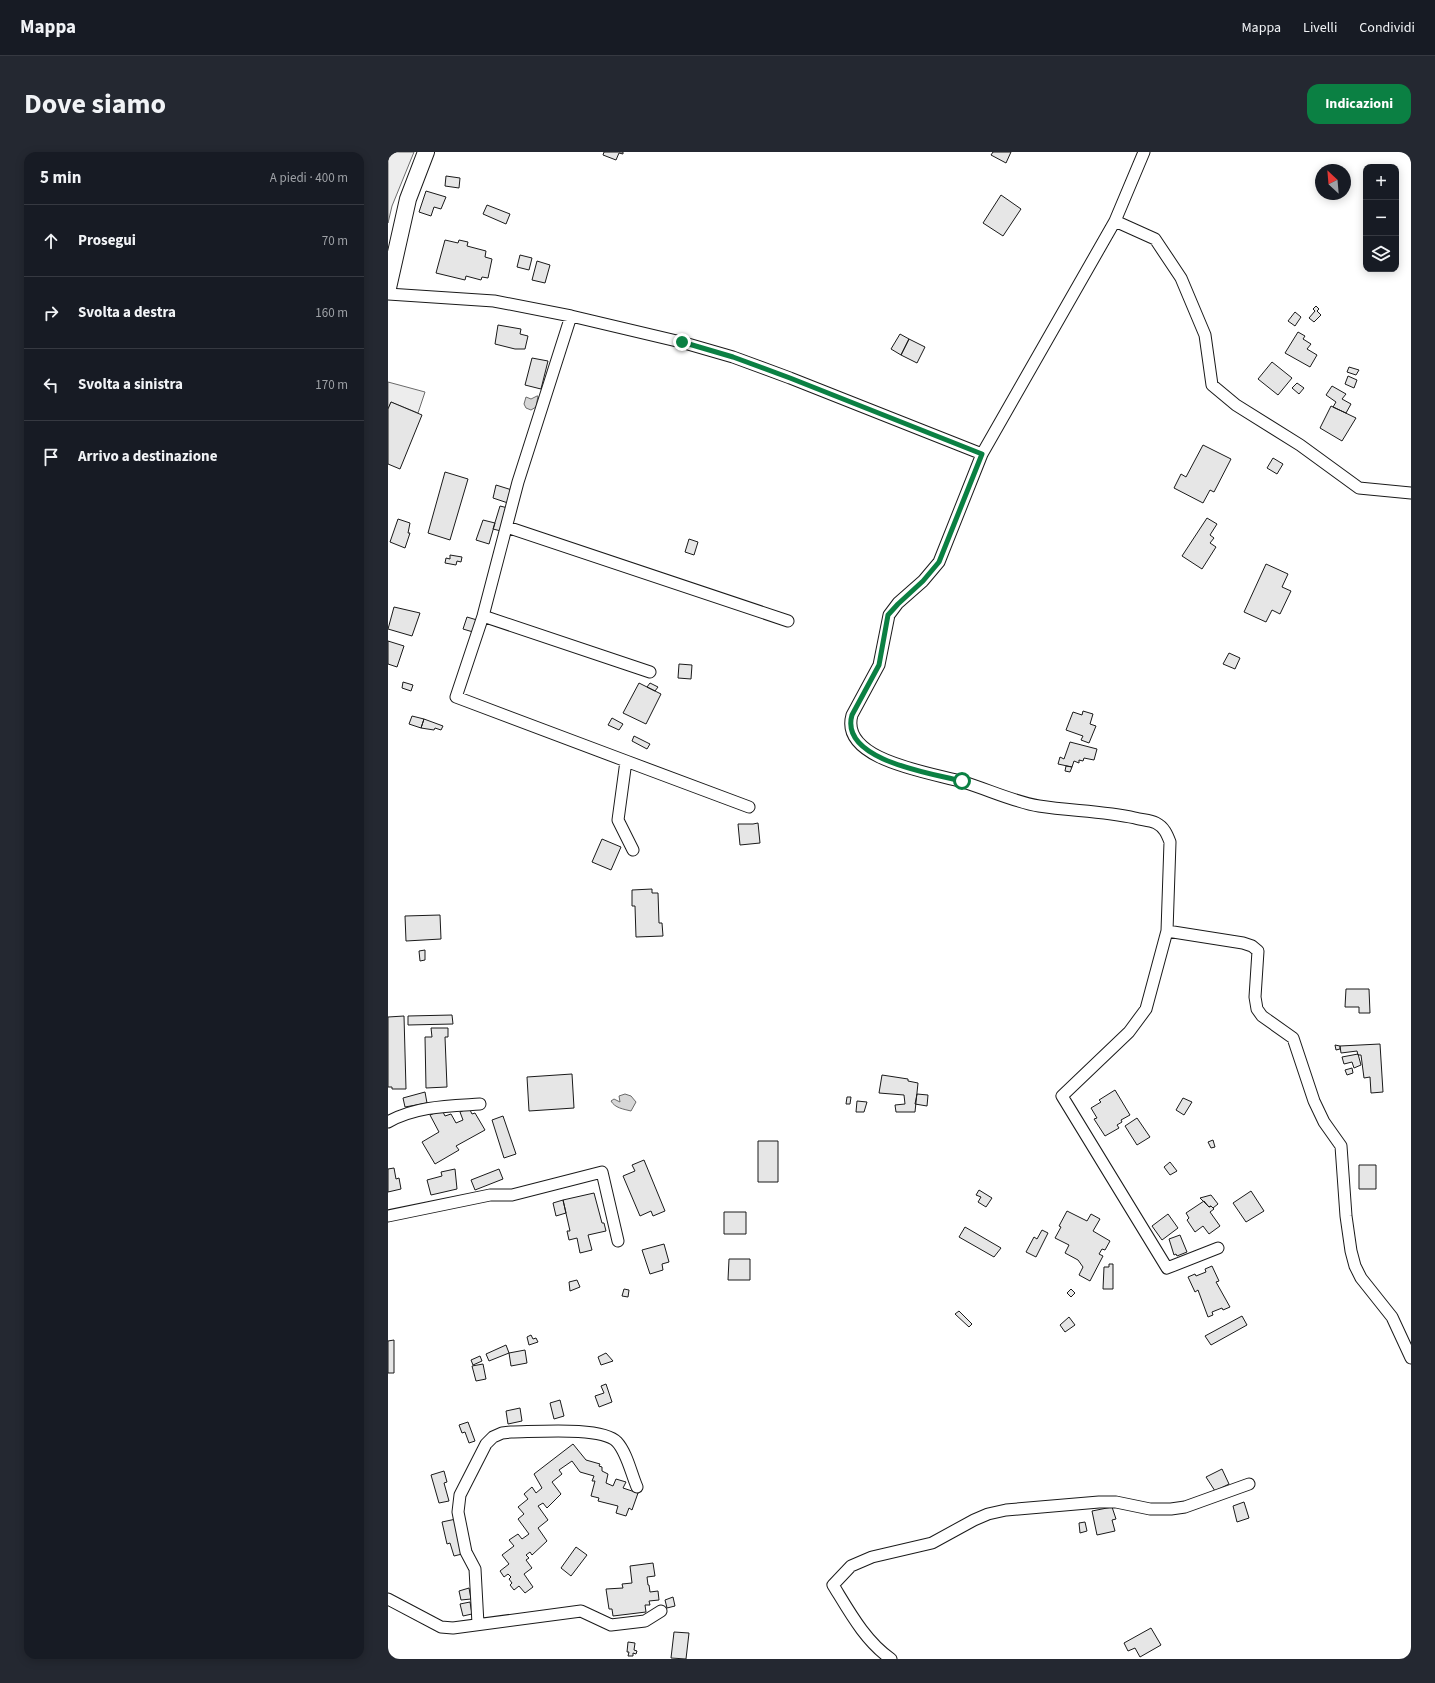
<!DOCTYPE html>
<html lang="it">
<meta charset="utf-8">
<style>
:root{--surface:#171b24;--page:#242831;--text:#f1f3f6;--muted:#9ea1a6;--line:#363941;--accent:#0b8043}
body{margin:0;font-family:"Source Sans 3",sans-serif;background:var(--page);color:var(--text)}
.controls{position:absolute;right:12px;top:12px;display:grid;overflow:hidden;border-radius:8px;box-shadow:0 2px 10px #0003}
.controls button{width:36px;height:36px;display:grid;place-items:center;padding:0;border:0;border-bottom:1px solid var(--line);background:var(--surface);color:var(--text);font:20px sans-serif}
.compass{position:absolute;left:927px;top:12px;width:36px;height:36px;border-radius:50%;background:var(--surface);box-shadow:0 2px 10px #0003;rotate:334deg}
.stop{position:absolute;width:12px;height:12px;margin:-9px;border:3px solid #0b8043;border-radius:50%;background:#fff}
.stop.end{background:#0b8043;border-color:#fff;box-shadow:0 1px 4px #0008}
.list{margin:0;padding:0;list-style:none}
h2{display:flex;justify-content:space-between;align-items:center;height:52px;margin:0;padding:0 16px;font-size:17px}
h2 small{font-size:13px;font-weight:400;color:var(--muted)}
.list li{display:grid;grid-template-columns:26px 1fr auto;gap:12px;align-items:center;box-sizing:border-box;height:72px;padding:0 16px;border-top:1px solid var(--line)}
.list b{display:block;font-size:15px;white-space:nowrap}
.list em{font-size:13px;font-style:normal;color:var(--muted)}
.icon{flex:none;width:22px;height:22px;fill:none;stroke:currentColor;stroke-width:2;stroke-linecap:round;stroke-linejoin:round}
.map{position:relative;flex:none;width:1023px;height:1507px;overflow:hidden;border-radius:12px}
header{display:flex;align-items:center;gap:24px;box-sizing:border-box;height:56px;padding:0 20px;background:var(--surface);border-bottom:1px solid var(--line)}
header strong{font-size:19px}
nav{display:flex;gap:22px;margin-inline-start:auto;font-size:14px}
.intro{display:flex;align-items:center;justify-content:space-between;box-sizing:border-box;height:96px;padding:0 24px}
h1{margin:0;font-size:28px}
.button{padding:10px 18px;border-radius:12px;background:var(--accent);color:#fff;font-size:14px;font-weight:700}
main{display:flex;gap:24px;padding:0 24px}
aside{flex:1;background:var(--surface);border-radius:12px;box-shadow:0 2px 10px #0003}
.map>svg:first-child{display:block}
.built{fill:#ededed;stroke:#6a6a6a}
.water{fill:#d7d7d7;stroke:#6a6a6a}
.building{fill:#e6e6e6;stroke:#1a1a1a}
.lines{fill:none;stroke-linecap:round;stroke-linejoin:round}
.street-casing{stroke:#1a1a1a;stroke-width:13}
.secondary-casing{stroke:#1a1a1a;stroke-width:18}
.street{stroke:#fff;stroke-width:11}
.secondary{stroke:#fff;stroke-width:16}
.route{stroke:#0b8043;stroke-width:5}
</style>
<header>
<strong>Mappa</strong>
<nav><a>Mappa</a><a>Livelli</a><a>Condividi</a></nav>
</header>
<div class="intro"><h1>Dove siamo</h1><a class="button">Indicazioni</a></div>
<main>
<aside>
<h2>5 min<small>A piedi · 400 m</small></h2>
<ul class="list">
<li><svg class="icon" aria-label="ahead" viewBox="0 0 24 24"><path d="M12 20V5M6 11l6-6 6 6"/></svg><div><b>Prosegui</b></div><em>70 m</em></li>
<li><svg class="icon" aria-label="right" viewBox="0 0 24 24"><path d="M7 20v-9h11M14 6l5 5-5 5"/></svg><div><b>Svolta a destra</b></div><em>160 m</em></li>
<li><svg class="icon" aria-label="left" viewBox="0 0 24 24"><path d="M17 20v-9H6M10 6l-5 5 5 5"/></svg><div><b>Svolta a sinistra</b></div><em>170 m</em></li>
<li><svg class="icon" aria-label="arrive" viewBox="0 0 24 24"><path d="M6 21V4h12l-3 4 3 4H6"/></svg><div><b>Arrivo a destinazione</b></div></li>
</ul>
</aside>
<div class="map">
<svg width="1023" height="1507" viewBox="0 0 1023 1507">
<rect width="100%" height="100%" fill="#fff"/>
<path class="built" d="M 0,0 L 26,0 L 4,54 L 0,71 Z
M 0,230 L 37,240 L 30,261 L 3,250 L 0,257 Z"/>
<path class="water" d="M 149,244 L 150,244 L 148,255 L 143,258 L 138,256 L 136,252 L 138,245 L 143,247 Z
M 237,942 L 243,944 L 248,950 L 243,959 C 235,957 227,956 223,949 L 226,947 L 232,950 L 231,944 Z"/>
<path class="building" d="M 216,0 L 235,0 L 235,2 L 231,1 L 228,8 L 215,3 Z
M 605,0 L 623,0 L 618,11 L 603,3 Z
M 58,24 L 72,26 L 71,36 L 57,34 Z
M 38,39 L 58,45 L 53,57 L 46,55 L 43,64 L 31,60 Z
M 613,43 L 633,57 L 615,84 L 595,71 Z
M 99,53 L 122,62 L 118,72 L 95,62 Z
M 57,88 L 70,91 L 71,88 L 80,90 L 79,94 L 98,99 L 97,105 L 104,107 L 100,126 L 94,125 L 93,128 L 78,124 L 77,128 L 48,121 Z
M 132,103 L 144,106 L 141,118 L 129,115 Z
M 149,109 L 162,113 L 157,131 L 144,128 Z
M 928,154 L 931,157 L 929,159 L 933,163 L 926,170 L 921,166 L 927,159 L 925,157 Z
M 907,160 L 913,165 L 907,174 L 900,169 Z
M 110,173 L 133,177 L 132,182 L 140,184 L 137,197 L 127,197 L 107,192 Z
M 910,180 L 917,184 L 915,187 L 923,192 L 919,197 L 929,203 L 922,215 L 897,201 Z
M 512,182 L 521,187 L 513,203 L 503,197 Z
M 521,187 L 537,195 L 529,211 L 513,203 Z
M 144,206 L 160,209 L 153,237 L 137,233 Z
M 884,210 L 904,226 L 890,243 L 870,227 Z
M 961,215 L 971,218 L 968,223 L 959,220 Z
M 960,224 L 969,228 L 966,236 L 957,232 Z
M 909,231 L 916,236 L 911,242 L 904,236 Z
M 944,234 L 958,242 L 954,247 L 963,252 L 958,261 L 945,255 L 948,250 L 938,243 Z
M 3,250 L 34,263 L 12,317 L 0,312 L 0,257 Z
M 943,254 L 968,266 L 954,289 L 932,276 Z
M 815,293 L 843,307 L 826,340 L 822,338 L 815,351 L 786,336 L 793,322 L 798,325 Z
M 885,306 L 895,312 L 889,322 L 879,316 Z
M 57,320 L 80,327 L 62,388 L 40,381 Z
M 108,333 L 124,338 L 120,351 L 105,346 Z
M 112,354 L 120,356 L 113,379 L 105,377 Z
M 819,366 L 829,372 L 822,383 L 826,386 L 822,391 L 828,395 L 814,417 L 794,404 Z
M 10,367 L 22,371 L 20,381 L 22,381 L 17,396 L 2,390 Z
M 95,368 L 107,371 L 101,392 L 88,388 Z
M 301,387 L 310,390 L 306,403 L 297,400 Z
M 62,403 L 74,405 L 73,410 L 69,409 L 68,413 L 57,411 L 58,406 L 62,407 Z
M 878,412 L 900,422 L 894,435 L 903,439 L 892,462 L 884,458 L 878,470 L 856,460 Z
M 6,455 L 32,461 L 24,484 L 0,477 Z
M 79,465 L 89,468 L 85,480 L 75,477 Z
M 0,489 L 16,494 L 9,515 L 0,512 Z
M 841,501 L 852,506 L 847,517 L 835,512 Z
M 291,512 L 304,513 L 303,527 L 290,526 Z
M 15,530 L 25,533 L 23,539 L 14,536 Z
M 251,531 L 273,542 L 258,572 L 235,561 Z
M 262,531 L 270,535 L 267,539 L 259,535 Z
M 695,559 L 705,562 L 702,572 L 708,574 L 701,591 L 693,588 L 695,584 L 678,578 L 685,560 L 694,563 Z
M 24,564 L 36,567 L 33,576 L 21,572 Z
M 224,566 L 235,572 L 231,578 L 220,573 Z
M 36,567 L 55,574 L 53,578 L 47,576 L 46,578 L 33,576 Z
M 246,584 L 262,592 L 259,597 L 244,589 Z
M 682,590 L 709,597 L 706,608 L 696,606 L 695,609 L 691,608 L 691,611 L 686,609 L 684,615 L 670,612 L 672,605 L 676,607 Z
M 678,614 L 684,615 L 682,620 L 677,619 Z
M 365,672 L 370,671 L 372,691 L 352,693 L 350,672 Z
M 214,687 L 233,695 L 223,718 L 204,710 Z
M 264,737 L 264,741 L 270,741 L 271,771 L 274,771 L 275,784 L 248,785 L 247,754 L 244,754 L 244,738 Z
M 52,763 L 53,787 L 18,789 L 17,764 Z
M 37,798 L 37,808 L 32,809 L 31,799 Z
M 958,837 L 981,837 L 982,861 L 971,861 L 971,855 L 957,855 Z
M 64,863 L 65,872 L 20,873 L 20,864 Z
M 16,864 L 18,937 L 4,937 L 4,935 L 0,935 L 0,865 Z
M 43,876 L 60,876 L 60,885 L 57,885 L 59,935 L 38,936 L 37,885 L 44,885 Z
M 992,892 L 995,940 L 983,941 L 982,925 L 976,926 L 973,903 L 970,903 L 969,899 L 953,901 L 952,894 Z
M 947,893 L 952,894 L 952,897 L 948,898 Z
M 970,902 L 973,913 L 966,916 L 964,910 L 956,912 L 954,905 Z
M 964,916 L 965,921 L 959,923 L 957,918 Z
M 184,922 L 186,956 L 141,959 L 139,925 Z
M 494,923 L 520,927 L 520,929 L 530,931 L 527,960 L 508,960 L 507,953 L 517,952 L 516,943 L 491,941 Z
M 727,938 L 742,963 L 733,968 L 734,970 L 729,973 L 731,976 L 717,984 L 706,967 L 709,966 L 703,956 L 713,950 L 711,948 Z
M 37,940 L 39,951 L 17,955 L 15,946 Z
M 529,942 L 540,943 L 539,954 L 527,952 Z
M 459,945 L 463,945 L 462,952 L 458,952 Z
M 795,946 L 804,950 L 796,963 L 788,958 Z
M 469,949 L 479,950 L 476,960 L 468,960 Z
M 81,956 L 84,962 L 87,961 L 97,978 L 68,994 L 71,998 L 47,1012 L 34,990 L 51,980 L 42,963 L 54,958 L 57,964 L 63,962 L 68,971 L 75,968 L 72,960 Z
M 115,964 L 128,1002 L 116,1006 L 104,968 Z
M 749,966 L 762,985 L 749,993 L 737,974 Z
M 825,988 L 827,995 L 823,996 L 820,990 Z
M 370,989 L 390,989 L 390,1030 L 370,1030 Z
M 256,1008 L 277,1059 L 265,1064 L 263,1059 L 252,1064 L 235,1024 L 247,1019 L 244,1013 Z
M 782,1010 L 789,1019 L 782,1023 L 776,1015 Z
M 971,1013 L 988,1013 L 988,1037 L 971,1037 Z
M 6,1016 L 8,1027 L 11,1026 L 13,1037 L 0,1040 L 0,1017 Z
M 67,1017 L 69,1037 L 43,1043 L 39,1028 L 54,1024 L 53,1020 Z
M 111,1017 L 115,1027 L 87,1038 L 83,1028 Z
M 591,1038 L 604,1046 L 598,1055 L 590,1050 L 593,1045 L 588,1043 Z
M 863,1039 L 876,1059 L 858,1070 L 845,1051 Z
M 206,1041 L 214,1071 L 216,1071 L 218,1079 L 200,1083 L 204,1098 L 192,1101 L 189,1086 L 181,1088 L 179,1079 L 182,1079 L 175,1048 Z
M 823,1043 L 830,1052 L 825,1056 L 823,1054 L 821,1055 L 812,1046 Z
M 175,1048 L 178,1061 L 168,1064 L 165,1051 Z
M 816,1049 L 821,1055 L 823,1054 L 826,1057 L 822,1060 L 832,1074 L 821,1082 L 815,1074 L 807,1080 L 799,1068 L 801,1066 L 798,1061 Z
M 679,1059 L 699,1069 L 703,1062 L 712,1067 L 705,1079 L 722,1089 L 717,1098 L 714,1097 L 711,1102 L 715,1104 L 702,1129 L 691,1123 L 695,1115 L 690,1108 L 677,1101 L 681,1093 L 667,1086 L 673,1075 L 671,1074 Z
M 336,1060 L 358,1060 L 358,1082 L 336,1082 Z
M 780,1062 L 790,1076 L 774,1088 L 764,1074 Z
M 577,1075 L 613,1096 L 606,1105 L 571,1085 Z
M 654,1078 L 660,1081 L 648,1105 L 638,1100 L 646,1085 L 649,1087 Z
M 792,1083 L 799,1100 L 789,1104 L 788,1102 L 786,1103 L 781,1087 Z
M 276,1092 L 281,1110 L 274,1112 L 275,1118 L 262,1122 L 254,1098 Z
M 341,1107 L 362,1107 L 362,1128 L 340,1128 Z
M 721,1112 L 725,1112 L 725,1137 L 715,1137 L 716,1115 L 721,1115 Z
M 824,1114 L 831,1129 L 828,1130 L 842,1155 L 835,1158 L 834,1156 L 824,1160 L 825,1163 L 820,1165 L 810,1138 L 807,1140 L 800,1125 L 807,1122 L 808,1124 L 818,1120 L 817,1117 Z
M 189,1128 L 192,1135 L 182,1139 L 181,1130 Z
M 236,1137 L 241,1138 L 240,1145 L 234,1144 Z
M 683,1137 L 687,1141 L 683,1145 L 679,1141 Z
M 571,1159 L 584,1172 L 581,1175 L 567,1162 Z
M 854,1164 L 859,1173 L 823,1193 L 817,1184 Z
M 681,1165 L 687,1173 L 677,1180 L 672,1173 Z
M 143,1183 L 145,1187 L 148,1186 L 150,1190 L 141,1193 L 139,1185 Z
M 6,1188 L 6,1221 L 0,1221 L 0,1189 Z
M 118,1193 L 121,1201 L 101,1209 L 98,1202 Z
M 137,1198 L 139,1211 L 123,1214 L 121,1201 Z
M 218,1201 L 225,1209 L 213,1213 L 210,1205 Z
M 92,1204 L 94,1209 L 85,1213 L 83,1208 Z
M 95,1212 L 98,1227 L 88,1229 L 84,1214 Z
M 218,1232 L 224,1250 L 211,1255 L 207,1244 L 216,1241 L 213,1234 Z
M 172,1248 L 176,1264 L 166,1267 L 162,1251 Z
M 132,1256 L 134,1269 L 120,1272 L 118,1259 Z
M 80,1270 L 87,1289 L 81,1291 L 77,1280 L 74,1281 L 71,1273 Z
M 185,1292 L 198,1308 L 212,1312 L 211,1314 L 214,1315 L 214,1319 L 220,1322 L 218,1331 L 225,1334 L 228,1327 L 238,1330 L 235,1336 L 250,1341 L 244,1358 L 241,1356 L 238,1364 L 228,1361 L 230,1354 L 210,1349 L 211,1346 L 203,1344 L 207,1329 L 204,1329 L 206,1324 L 192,1320 L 184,1309 L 171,1318 L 174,1322 L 164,1330 L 173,1342 L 159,1356 L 155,1351 L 150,1354 L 160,1368 L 150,1376 L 159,1389 L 144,1403 L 142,1400 L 138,1403 L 141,1406 L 138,1408 L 144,1416 L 136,1422 L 145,1435 L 137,1441 L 131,1434 L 126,1438 L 122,1433 L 124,1431 L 121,1427 L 123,1425 L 120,1422 L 116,1425 L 112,1419 L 121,1412 L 114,1403 L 126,1394 L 121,1388 L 130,1382 L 134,1387 L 141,1382 L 130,1367 L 136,1362 L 130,1355 L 140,1347 L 136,1342 L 144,1335 L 148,1341 L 154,1336 L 146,1322 Z
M 834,1317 L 841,1332 L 827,1339 L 818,1325 Z
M 56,1319 L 59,1330 L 56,1331 L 61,1349 L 51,1351 L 43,1323 Z
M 856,1350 L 861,1366 L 849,1370 L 845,1354 Z
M 724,1355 L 728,1367 L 724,1368 L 727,1379 L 709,1383 L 704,1359 Z
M 68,1367 L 74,1402 L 66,1404 L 62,1391 L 59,1392 L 54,1370 Z
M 697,1370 L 699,1379 L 692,1381 L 691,1371 Z
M 188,1395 L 199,1403 L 183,1424 L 173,1416 Z
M 265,1411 L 267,1424 L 259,1425 L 260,1433 L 261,1433 L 262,1440 L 270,1439 L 271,1448 L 261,1449 L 262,1453 L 257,1453 L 258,1460 L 225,1464 L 224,1457 L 221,1457 L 218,1437 L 235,1436 L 234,1432 L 244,1431 L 242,1414 Z
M 81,1436 L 83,1447 L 73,1448 L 71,1439 Z
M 285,1445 L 287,1454 L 279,1456 L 277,1448 Z
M 82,1450 L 84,1462 L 75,1464 L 72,1452 Z
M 763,1476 L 773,1493 L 752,1505 L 747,1496 L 740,1499 L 736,1491 Z
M 286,1480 L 301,1481 L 298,1507 L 283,1506 Z
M 240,1490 L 247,1491 L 246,1498 L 249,1499 L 248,1502 L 245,1501 L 245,1504 L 240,1504 L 241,1500 L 239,1500 Z"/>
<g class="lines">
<defs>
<path id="street" d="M 756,0 L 727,69 L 767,87 L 793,126 L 817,183 L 824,233 L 848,253 L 912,293 L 971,336 L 1023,341
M 727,69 L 594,302 L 551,410 L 535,429 L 510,451 L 501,463 L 491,513 L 464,563 C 451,609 546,621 575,630 C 599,637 626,650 651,654 C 683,659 715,659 747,666 C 754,668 762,668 768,671 C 776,675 779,682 782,690 L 779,779 L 758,857 L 741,880 L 674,944 L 779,1116 L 830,1096
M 0,142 L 106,149 L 183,164 L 293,190 L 345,205 L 402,226 L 594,302
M 183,164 L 130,330 L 95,464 L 68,545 L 238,609 L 230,668 L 245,698
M 119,375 L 400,469
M 95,464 L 262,520
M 238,609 L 361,655
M 779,779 L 855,791 L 864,794 L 870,799 L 867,845 L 869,857 L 874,864 L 905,886 L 926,949 L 936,970 L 953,994 L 958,1064 L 963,1099 L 967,1114 L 973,1126 L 1004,1165 L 1023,1206
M 0,970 C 28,954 61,954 92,952
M 0,1064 L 102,1043 L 124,1043 L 214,1020 L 230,1089
M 0,1447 L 53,1475 L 65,1476 L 193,1459 L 223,1473 L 257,1469 L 273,1459
M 90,1472 L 87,1417 L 78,1400 L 70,1360 L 72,1343 L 98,1292 L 105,1285 L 114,1281 L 123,1280 C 146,1280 214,1274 229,1290 C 239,1301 243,1321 249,1335
M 503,1507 C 477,1489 461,1459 445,1433 L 463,1414 L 484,1405 L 544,1391 L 586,1368 L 600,1362 L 618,1358 L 711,1350 L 728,1350 L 762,1357 L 783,1357 L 797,1355 L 861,1332"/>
<path id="secondary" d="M 0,136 L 20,47 L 38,0"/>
</defs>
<use href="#street" class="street-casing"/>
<use href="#secondary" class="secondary-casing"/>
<use href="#street" class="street"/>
<use href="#secondary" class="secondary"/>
</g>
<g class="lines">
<path class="route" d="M 294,190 L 345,205 L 402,226 L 594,302 L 551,410 L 535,429 L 510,452 L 500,463 L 491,513 L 464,563 C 451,608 545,622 574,629"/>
</g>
</svg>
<div class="controls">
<button>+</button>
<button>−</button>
<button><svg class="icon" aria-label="layers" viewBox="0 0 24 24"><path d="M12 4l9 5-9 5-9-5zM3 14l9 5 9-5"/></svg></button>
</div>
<svg class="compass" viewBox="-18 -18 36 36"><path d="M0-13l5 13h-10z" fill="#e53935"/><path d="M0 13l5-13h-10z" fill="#9ea1a6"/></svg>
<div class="stop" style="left:574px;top:629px"></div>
<div class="stop end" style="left:294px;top:190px"></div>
</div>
</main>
